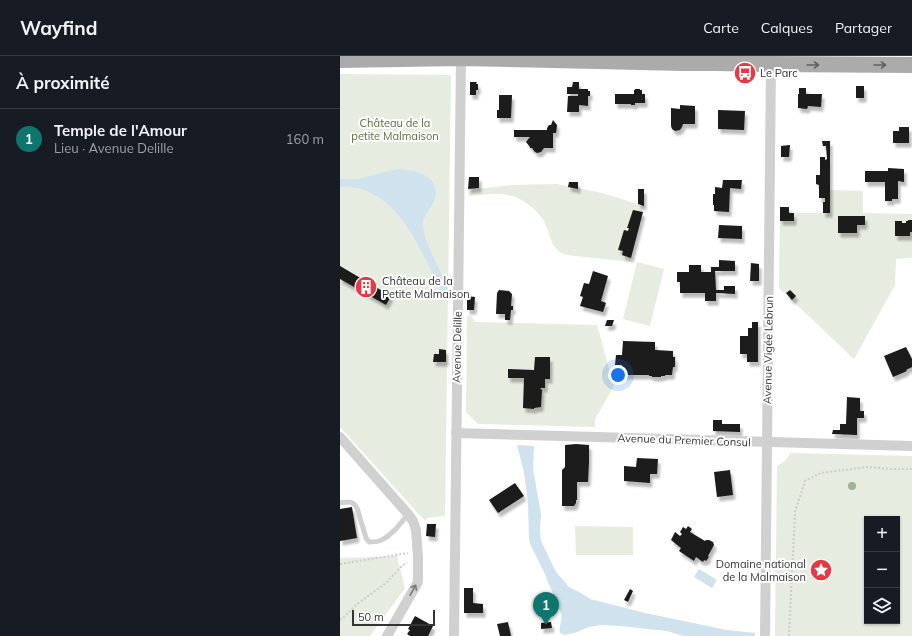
<!DOCTYPE html>
<html lang="fr">
<meta charset="utf-8">
<style>
:root{--surface:#171b24;--page:#20242c;--text:#f1f3f6;--muted:#9ea1a6;--line:#363941;--accent:#0f766e}
body{margin:0;font-family:Mulish,sans-serif;background:var(--page);color:var(--text)}
.controls{position:absolute;right:12px;bottom:12px;display:grid;overflow:hidden;border-radius:0px;box-shadow:0 1px 3px #0004}
.controls button{width:36px;height:36px;display:grid;place-items:center;padding:0;border:0;border-bottom:1px solid var(--line);background:var(--surface);color:var(--text);font:20px sans-serif}
.scale{position:absolute;left:12px;bottom:10px;width:83px;box-sizing:border-box;padding-left:4px;border:2px solid #333;border-top:0;font-size:11px;line-height:14px;white-space:nowrap;color:#333;-webkit-text-stroke:3px #fff;paint-order:stroke}
.you{position:absolute;left:278px;top:319px;width:14px;height:14px;margin:-10px;border:3px solid #fff;border-radius:50%;background:#1a73e8;box-shadow:0 0 0 6px #1a73e833}
.badge{display:grid;place-items:center;width:26px;height:26px;border-radius:50%;background:var(--accent);color:#fff;font-size:13px;font-weight:700}
.pin{position:absolute;translate:-50% -33px;filter:drop-shadow(0 1px 2px #0008)}
.pin::after{content:'';position:absolute;top:21px;width:14px;height:12px;background:inherit;clip-path:polygon(0 0,100% 0,50% 100%)}
.list{margin:0;padding:0;list-style:none}
h2{display:flex;justify-content:space-between;align-items:center;height:52px;margin:0;padding:0 16px;font-size:17px}
h2 small{font-size:13px;font-weight:400;color:var(--muted)}
.list li{display:grid;grid-template-columns:26px 1fr auto;gap:12px;align-items:center;box-sizing:border-box;height:60px;padding:0 16px;border-top:1px solid var(--line)}
.list b{display:block;font-size:15px;white-space:nowrap}
.list p{margin:0;font-size:13px;white-space:nowrap;color:var(--muted)}
.list em{font-size:13px;font-style:normal;color:var(--muted)}
.icon{flex:none;width:22px;height:22px;fill:none;stroke:currentColor;stroke-width:2;stroke-linecap:round;stroke-linejoin:round}
.map{position:relative;flex:none;width:572px;height:580px;overflow:hidden}
header{display:flex;align-items:center;gap:24px;box-sizing:border-box;height:56px;padding:0 20px;background:var(--surface);border-bottom:1px solid var(--line)}
header strong{font-size:19px}
nav{display:flex;gap:22px;margin-inline-start:auto;font-size:14px}
main{display:flex}
aside{flex:1;background:var(--surface)}
.map>svg:first-child{display:block}
</style>
<header>
<strong>Wayfind</strong>
<nav><a>Carte</a><a>Calques</a><a>Partager</a></nav>
</header>
<main>
<aside>
<h2>À proximité<small></small></h2>
<ul class="list">
<li><span class="badge">1</span><div><b>Temple de l'Amour</b><p>Lieu · Avenue Delille</p></div><em>160 m</em></li>
</ul>
</aside>
<div class="map">
<svg width="572" height="580" viewBox="0 0 572 580">
<defs>
<filter id="shadow"><feDropShadow dx="2.5" dy="4.5" stdDeviation="1" flood-color="#0004"/></filter>
</defs>
<rect width="100%" height="100%" fill="#fff"/>
<!-- green -->
<g fill="#e6ecdf" fill-rule="evenodd">
<path d="M0,18L111,19L105,460L87,462L85,465L0,371Z"/>
<path d="M217,128L262,137L304,150L302,160L290,206L227,199C210,195 211,178 204,165C197,154 185,144 172,140C158,136 143,139 129,140L128,133L146,132L173,129Z"/>
<path d="M490,134L523,135V157L572,158V202L556,203L555,229L514,303L439,232L440,157H490Z"/>
<path d="M297,206L324,213L310,270L283,263Z"/>
<path d="M127,260H131L135,266L257,269L274,330L255,363V371L138,368L126,356Z"/>
<path d="M450,397L572,400V580H435L437,410C443,407 447,403 450,397ZM527,463H557V565H527Z"/>
<path d="M235,470L293,471V499H236Z"/>
<path d="M57,500L65,532L30,580H0V502Z"/>
</g>
<!-- water -->
<g fill="#cfe2ee">
<path d="M57,113C68,113 88,117 93,127C103,147 82,154 83,170C84,186 96,205 102,219C104,222 107,226 107,230C108,235 107,241 107,246C100,232 93,218 86,204C71,175 55,144 21,133C15,131 7,131 0,131V123H18Z"/>
<path d="M177,389L194,390L193,413L201,458L200,474L201,485L216,516L229,531L241,537L250,543L305,557L387,574L415,577V580H344L327,575L280,570L261,569L249,571L234,577L224,579L220,577C218,571 223,565 221,557L204,516L191,490L189,484L188,446L184,416Z"/>
<path d="M359,513L377,524L372,532L354,521Z"/>
</g>
<!-- building -->
<g fill="#1a1a1a" filter="url(#shadow)">
<path d="M130,26H137L136,28H138V34H136V39H130Z"/>
<path d="M233,26H239V33H248V35H250V40H248V50L239,49V56H227L228,40H238V38H227V31H232Z"/>
<rect x="516" y="30" width="8" height="12"/>
<path d="M459,32H466V38H482L481,51L468,50L467,53L458,52V38H459Z"/>
<path d="M295,33H300V34H302V38H305V47H295V49H291V48H275V38H294V34H295Z"/>
<path d="M159,39H172L171,62H157V54H159Z"/>
<path d="M340,49L355,50V68H343L342,71L340,74L335,75L332,73L331,70V52L340,53Z"/>
<path d="M378,54L405,55L404,74L378,73Z"/>
<path d="M213,64L217,69L216,77H213V92H204L201,96L197,97L195,96L192,92H190V91L186,86L190,81H174V74H207V72L209,69H211Z"/>
<path d="M559,71H569V87H553V75H559Z"/>
<path d="M482,85H490V157H483V146H485V142H479V129L476,128V119H480V101H485V104L487,103L486,90H483Z"/>
<path d="M450,89L449,101H441V90Z"/>
<path d="M548,112L564,113V126L558,125V143H552V145H545V126H525V115H548Z"/>
<path d="M129,121H139V132L128,133Z"/>
<path d="M383,124H402L401,133L390,132L389,156L374,155V149H373V138H375V131L382,132Z"/>
<path d="M229,126H238V133L228,131Z"/>
<path d="M298,133H304V150L298,148Z"/>
<path d="M440,151H449V157H454V165H440Z"/>
<path d="M293,154L303,156L291,202L282,199L283,195L278,194L284,174L288,175L289,172H287Z"/>
<path d="M498,160H525V169H517V177H498Z"/>
<path d="M568,164H572V176H570V180H555V165H562V167H566V165H568Z"/>
<path d="M379,169L402,170V183L378,182Z"/>
<path d="M379,204L395,205V215H375L376,234H384V230H395V238L376,237V245H365V237H340V226H337V216H349V209H361V216H371V211H379Z"/>
<path d="M411,207L419,208V225H410Z"/>
<path d="M0,210L51,240L46,249L0,223Z"/>
<path d="M253,215L268,220L261,245L266,247L263,256L240,250L243,241L240,240L244,227L249,228Z"/>
<path d="M159,234L169,235L172,238L171,250H173V254H171L170,264H165V258H156L157,237Z"/>
<path d="M450,234L456,240L452,244L446,237Z"/>
<path d="M127,240L135,241L134,254H127Z"/>
<path d="M267,264H274L272,270H265Z"/>
<path d="M412,266H418V306H407V298H400V280H408V272H412Z"/>
<path d="M283,285L315,286V294L333,295V301H335V311H333L332,319H325V320H321V321H312V320H309V319H282V309H275L276,299H282Z"/>
<path d="M566,291L572,303V311L566,314L567,315L553,321L544,300Z"/>
<path d="M99,293L106,294V306H93L94,298H99Z"/>
<path d="M195,301H210V323H205V332H200L202,334L201,351L194,352V353L183,352L184,322H168V313L194,314Z"/>
<path d="M507,341L520,342V355H524V362H517V379L492,378L493,374H500V368H506Z"/>
<path d="M373,364H382V368H400V376L373,375Z"/>
<path d="M236,388L249,389V406L248,426H237V444H236V447L234,450H222V414L225,411V389Z"/>
<path d="M297,402L318,403L317,418H310V427L284,425V410L296,411Z"/>
<path d="M390,414L393,439L377,441L374,416Z"/>
<path d="M175,427L184,440L158,457L149,444Z"/>
<path d="M12,451L17,482L0,485V453Z"/>
<path d="M87,468H96L95,481L86,480Z"/>
<path d="M348,470L352,473L350,476L365,485L366,484H369L373,486L374,489L368,500L369,501L366,505L364,504L363,506L356,501L354,505L339,495L341,492L331,484L335,476L340,480L342,478L340,476L343,471L346,473Z"/>
<path d="M124,532H133V547L143,548V557H124Z"/>
<path d="M290,533L293,535L288,546L284,544Z"/>
<path d="M75,560L93,570L88,580H70L67,578L70,574L68,573Z"/>
<path d="M168,566L171,580H160L157,568Z"/>
<path d="M211,566L212,572L201,573V567Z"/>
</g>
<g fill="none" stroke-linecap="round" stroke-linejoin="round">
<!-- path -->
<g stroke="#cdcdcd" stroke-width="2" stroke-dasharray="2 2" stroke-linecap="butt">
<path d="M0,508L68,497"/>
<path d="M0,564L4,561L17,548L46,527L63,509L67,507"/>
<path d="M449,580L455,456L465,425L481,417L528,411L551,413H572"/>
</g>
<!-- service -->
<path stroke="#d0d0d0" stroke-width="5" d="M0,447C8,446 13,444 17,452L26,482L29,486C32,486 36,486 39,485C51,481 61,467 68,458"/>
<!-- minor -->
<g stroke="#d0d0d0" stroke-width="10">
<path d="M116,377L572,390"/>
<path d="M0,381L68,458L73,465L76,474L78,501V526L47,580"/>
<path d="M114,580L121,2"/>
<path d="M425,580L431,8"/>
</g>
<!-- primary -->
<path stroke="#ababab" stroke-width="16" d="M0,4L121,2L343,7H375L431,8L572,9"/>
</g>
<!-- trees -->
<circle fill="#a2b095" cx="512" cy="430" r="4"/>
<!-- one-way arrows -->
<defs><path id="oneway-shaft" d="M-6 0H5M1.5-3L5.5 0L1.5 3" fill="none" stroke-width="1.6" stroke-linecap="round" stroke-linejoin="round"/></defs>
<g stroke="#636363">
<use href="#oneway-shaft" transform="translate(473 9)"/>
<use href="#oneway-shaft" transform="translate(540 9)"/>
</g>
<use stroke="#7a7a7a" href="#oneway-shaft" transform="translate(73 534) rotate(-61)"/>
<!-- icons -->
<defs>
<g id="bus-disc" transform="scale(1.15)"><circle r="9.5" fill="#e63946" stroke="#fff"/><path d="M-5-6H5V4H4V6H2V4H-2V6H-4V4H-5ZM-3.5-4V0h7V-4ZM-3.5 1.2v1.5H-2V1.2ZM2 1.2v1.5H3.5V1.2Z" fill="#fff"/></g>
<g id="building-disc" transform="scale(1.15)"><circle r="9.5" fill="#e63946" stroke="#fff"/><path d="M-4-6H4V6H1V3H-1V6H-4ZM-2.5-4.3h1.7v1.8h-1.7ZM.8-4.3h1.7v1.8H.8ZM-2.5-1h1.7V.8h-1.7ZM.8-1h1.7V.8H.8Z" fill="#fff"/></g>
<g id="sight-disc" transform="scale(1.15)"><circle r="9.5" fill="#e63946" stroke="#fff"/><path d="M0-6L1.8-2.2L6-1.7L2.9 1.2L3.7 5.4L0 3.3L-3.7 5.4L-2.9 1.2L-6-1.7L-1.8-2.2Z" fill="#fff"/></g>
</defs>
<g fill-rule="evenodd">
<use href="#bus-disc" x="405" y="17"/>
<use href="#building-disc" x="26" y="231"/>
<use href="#sight-disc" x="481" y="514"/>
</g>
<g text-anchor="middle" dominant-baseline="central" stroke-width="4" stroke-linejoin="round" paint-order="stroke">
<!-- poi labels -->
<g font-size="11" fill="#333" stroke="#fff" text-anchor="start">
<text x="420" y="17">Le Parc</text>
<text x="42" y="225">Château de la<tspan x="42" dy="13">Petite Malmaison</tspan></text>
<text x="466" y="508" text-anchor="end">Domaine national<tspan x="466" dy="13">de la Malmaison</tspan></text>
</g>
<!-- park labels -->
<g font-size="11" fill="#56703f" stroke="#fff">
<text x="55" y="67">Château de la<tspan x="55" dy="13">petite Malmaison</tspan></text>
</g>
<!-- street labels -->
<g font-size="11" fill="#333" stroke="#fff">
<text transform="translate(117 291) rotate(-89)">Avenue Delille</text>
<text transform="translate(428 294) rotate(-89)">Avenue Vigée Lebrun</text>
<text transform="translate(344 384) rotate(2)">Avenue du Premier Consul</text>
</g>
</g>
</svg>
<div class="controls">
<button>+</button>
<button>−</button>
<button><svg class="icon" aria-label="layers" viewBox="0 0 24 24"><path d="M12 4l9 5-9 5-9-5zM3 14l9 5 9-5"/></svg></button>
</div>
<div class="scale">50 m</div>
<div class="you"></div>
<div class="pin badge" style="left:206px;top:569px">1</div>
</div>
</main>
